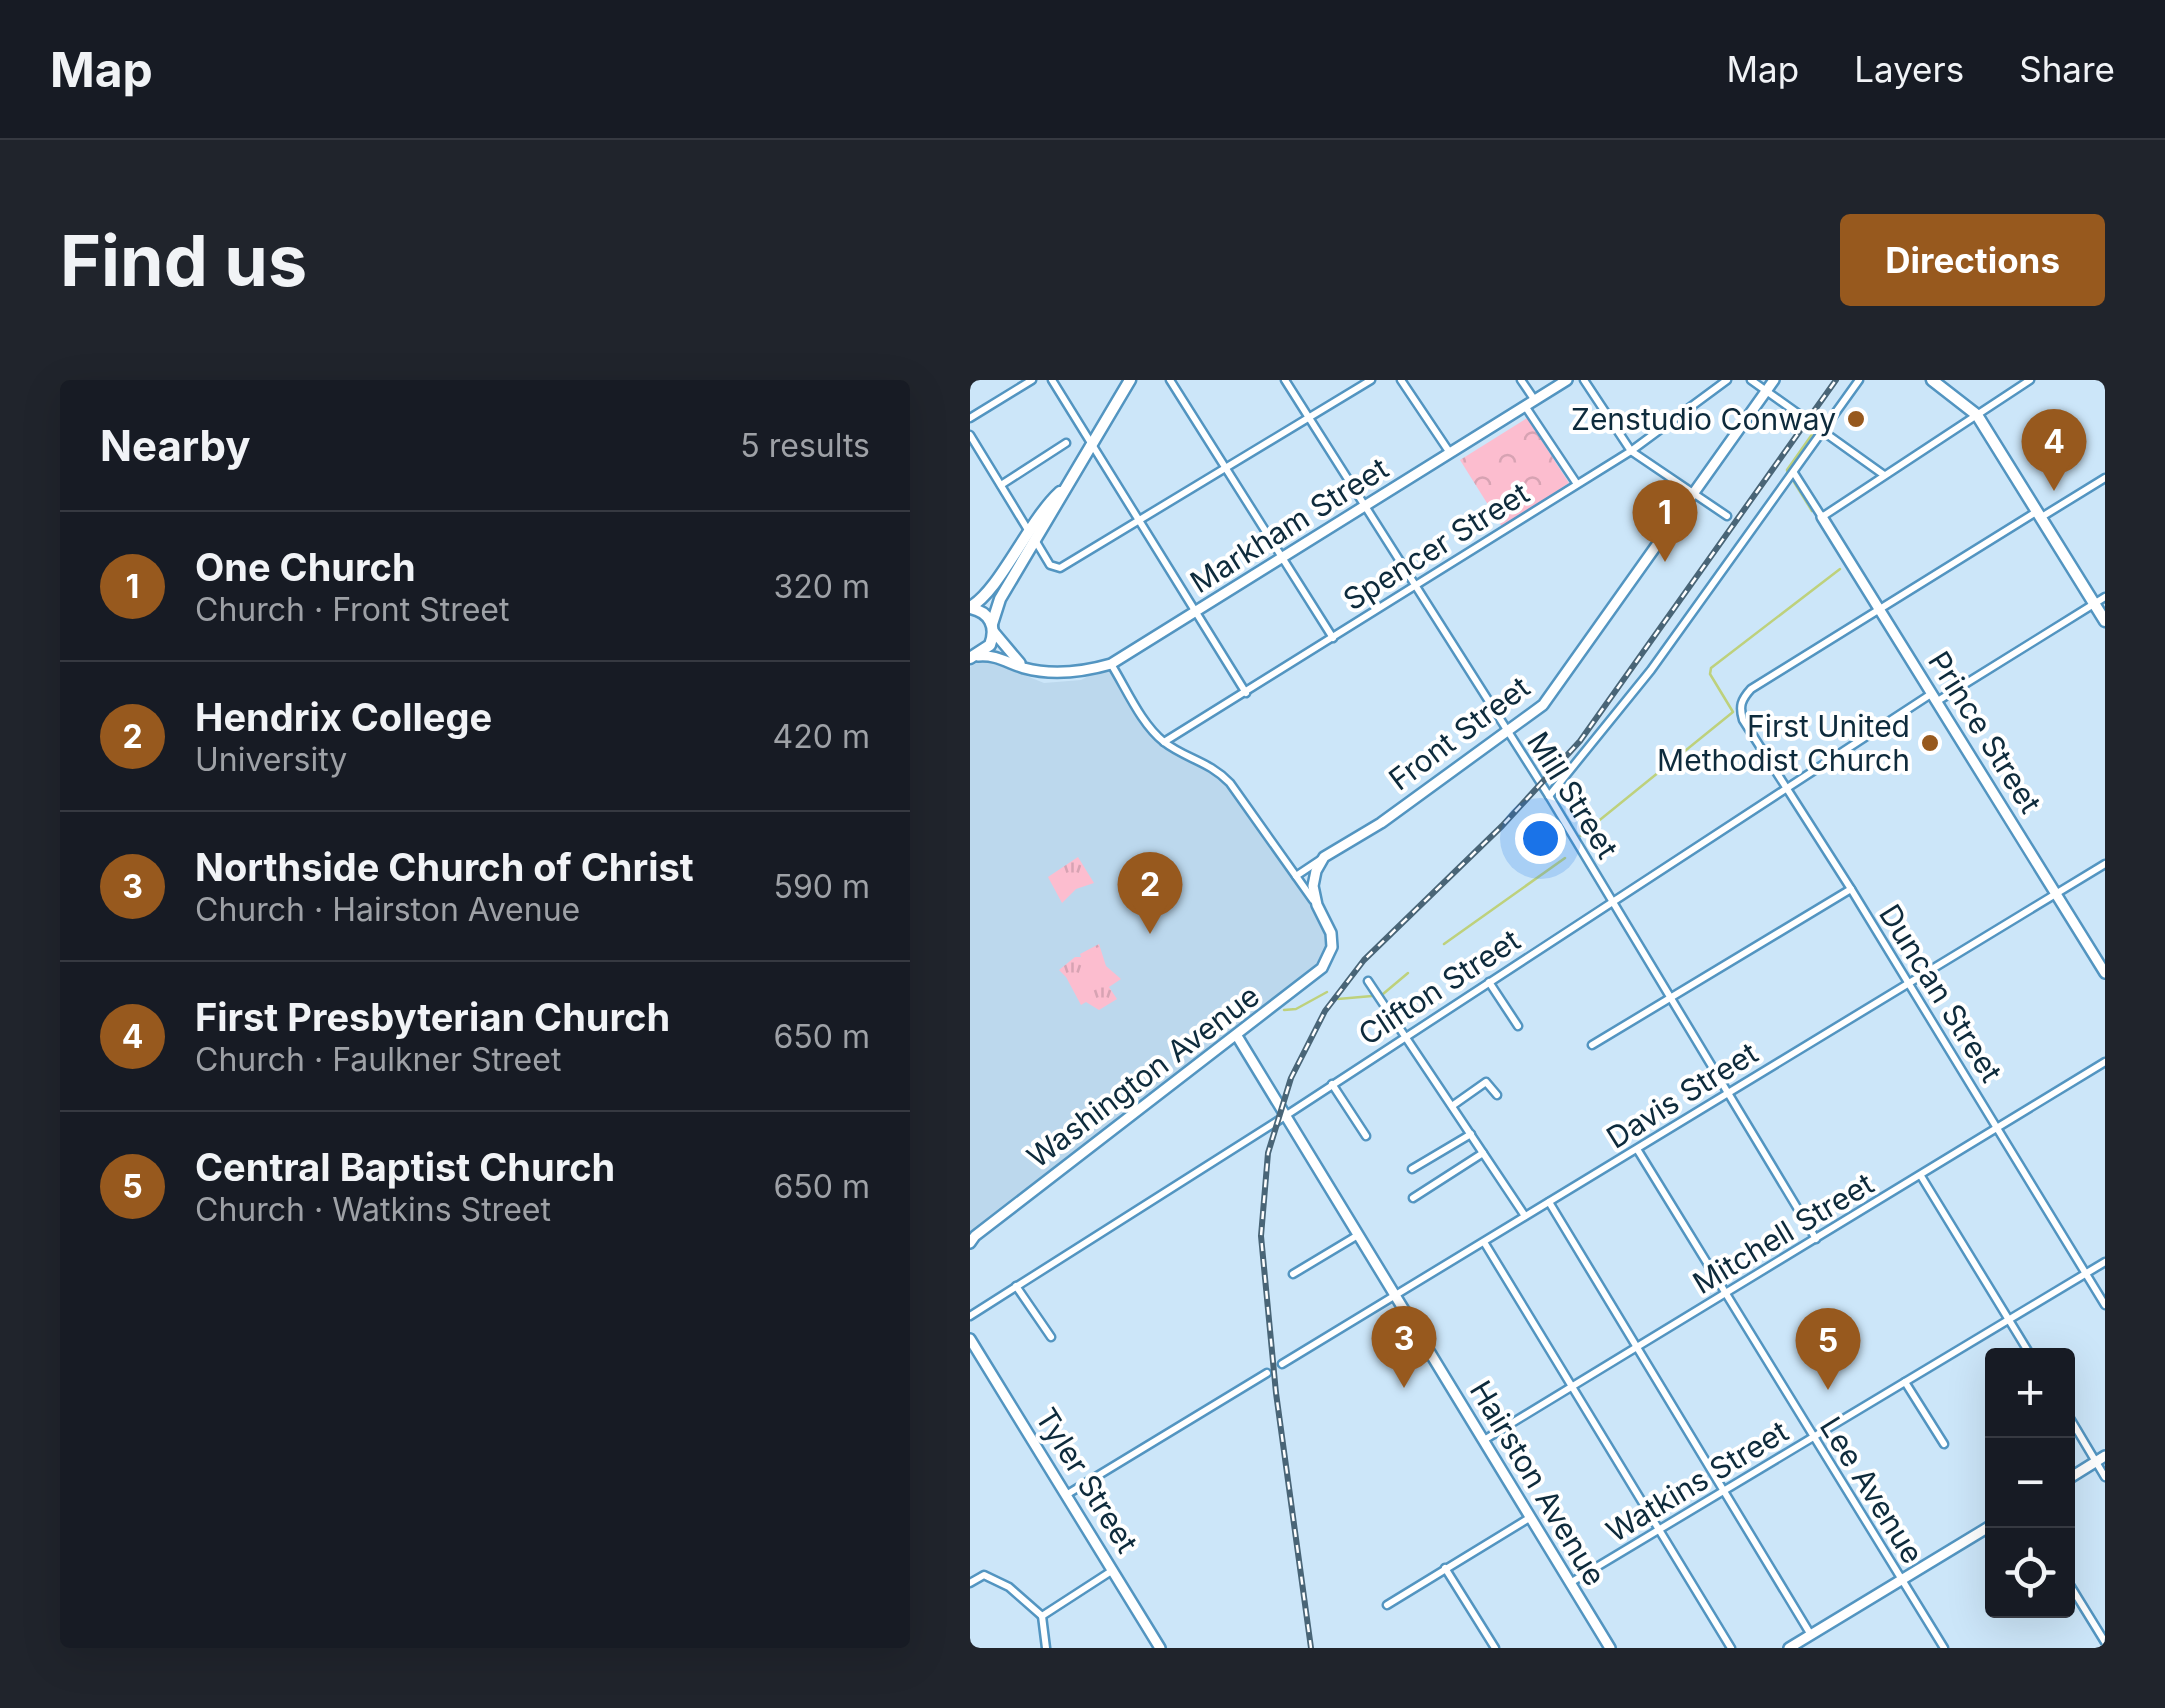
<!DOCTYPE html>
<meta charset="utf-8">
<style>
:root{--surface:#171b24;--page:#20242c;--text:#f1f3f6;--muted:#9ea1a6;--line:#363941;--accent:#97591e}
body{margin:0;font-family:Inter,sans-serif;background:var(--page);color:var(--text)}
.controls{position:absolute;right:30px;bottom:30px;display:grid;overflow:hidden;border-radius:10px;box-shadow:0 10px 40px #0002}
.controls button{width:90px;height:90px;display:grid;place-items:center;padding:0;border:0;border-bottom:2px solid var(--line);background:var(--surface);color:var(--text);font:50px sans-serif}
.you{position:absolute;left:570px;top:458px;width:35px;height:35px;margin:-25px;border:8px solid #fff;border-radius:50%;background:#1a73e8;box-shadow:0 0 0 15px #1a73e833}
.badge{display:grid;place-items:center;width:65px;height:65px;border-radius:50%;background:var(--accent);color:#fff;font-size:32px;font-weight:700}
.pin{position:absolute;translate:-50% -82px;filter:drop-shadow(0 2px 5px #0008)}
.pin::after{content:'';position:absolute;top:52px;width:35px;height:30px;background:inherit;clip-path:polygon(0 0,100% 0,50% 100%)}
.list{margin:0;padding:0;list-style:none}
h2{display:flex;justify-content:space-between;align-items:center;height:130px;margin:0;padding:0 40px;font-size:42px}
h2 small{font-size:32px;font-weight:400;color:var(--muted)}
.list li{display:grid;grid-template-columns:65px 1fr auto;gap:30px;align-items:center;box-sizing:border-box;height:150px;padding:0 40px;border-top:2px solid var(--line)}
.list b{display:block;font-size:38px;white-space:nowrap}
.list p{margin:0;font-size:32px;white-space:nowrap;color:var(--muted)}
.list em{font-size:32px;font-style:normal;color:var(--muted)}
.icon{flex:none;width:55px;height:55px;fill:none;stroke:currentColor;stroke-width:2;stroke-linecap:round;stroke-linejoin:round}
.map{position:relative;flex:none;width:1135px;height:1268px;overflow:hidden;border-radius:10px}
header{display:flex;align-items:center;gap:60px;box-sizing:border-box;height:140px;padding:0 50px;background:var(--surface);border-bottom:2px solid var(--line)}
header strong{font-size:48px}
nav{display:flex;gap:55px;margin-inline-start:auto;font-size:35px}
.intro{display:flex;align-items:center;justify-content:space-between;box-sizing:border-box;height:240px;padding:0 60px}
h1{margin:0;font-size:70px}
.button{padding:25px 45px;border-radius:10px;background:var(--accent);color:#fff;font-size:35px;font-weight:700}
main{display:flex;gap:60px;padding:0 60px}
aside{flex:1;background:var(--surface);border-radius:10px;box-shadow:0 10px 40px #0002}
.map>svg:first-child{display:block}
</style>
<header>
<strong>Map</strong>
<nav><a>Map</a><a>Layers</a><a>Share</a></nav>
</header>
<div class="intro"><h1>Find us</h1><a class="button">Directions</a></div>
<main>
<aside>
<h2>Nearby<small>5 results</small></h2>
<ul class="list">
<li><span class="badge">1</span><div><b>One Church</b><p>Church · Front Street</p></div><em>320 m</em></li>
<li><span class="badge">2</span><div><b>Hendrix College</b><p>University</p></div><em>420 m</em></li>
<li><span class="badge">3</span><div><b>Northside Church of Christ</b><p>Church · Hairston Avenue</p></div><em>590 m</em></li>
<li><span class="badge">4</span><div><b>First Presbyterian Church</b><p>Church · Faulkner Street</p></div><em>650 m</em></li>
<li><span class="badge">5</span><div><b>Central Baptist Church</b><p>Church · Watkins Street</p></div><em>650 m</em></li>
</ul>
</aside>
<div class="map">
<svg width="1135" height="1268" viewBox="0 0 1135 1268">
<defs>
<pattern id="grass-tufts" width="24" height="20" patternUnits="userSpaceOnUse" patternTransform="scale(2.5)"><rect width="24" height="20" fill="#fcbdcf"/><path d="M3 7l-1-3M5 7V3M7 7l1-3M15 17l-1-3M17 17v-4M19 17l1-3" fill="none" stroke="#d7a3b3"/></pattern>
<pattern id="forest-crowns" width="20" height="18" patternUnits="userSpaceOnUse" patternTransform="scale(2.5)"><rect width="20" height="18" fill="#fcbdcf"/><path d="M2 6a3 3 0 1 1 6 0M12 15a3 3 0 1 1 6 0" fill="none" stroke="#d7a3b3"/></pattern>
</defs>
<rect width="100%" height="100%" fill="#cce6f9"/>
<!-- built -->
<path fill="#bcd8ed" d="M10,281L35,287L74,303L111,300L141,284L195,362L260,403L357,540L362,567L341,599L0,852V287Z"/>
<!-- grass -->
<g fill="url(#grass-tufts)">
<path d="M108,477L124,503L106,509L92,523L78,497Z"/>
<path d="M129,564L136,586L151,599L139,607L147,619L129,630L116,622L111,625L96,597L89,590L105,577H111L110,574Z"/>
</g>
<!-- forest -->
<path fill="url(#forest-crowns)" d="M557,38L599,103L532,147L490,80Z"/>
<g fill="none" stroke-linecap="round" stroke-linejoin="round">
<!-- stream -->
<g stroke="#bed17c" stroke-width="2.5">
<path d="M818,93L817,90L843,53"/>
<path d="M824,102L842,131"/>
<path d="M610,456L763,332L740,294L741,288L870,189"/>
<path d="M474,564L595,478"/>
<path d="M413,614L438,593"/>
<path d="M368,619L402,616"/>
<path d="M314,630L326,629L357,612"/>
</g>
<!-- minor casing -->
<g stroke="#5395c1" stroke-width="11">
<g id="minor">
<path d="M82,0L276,313"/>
<path d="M200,0L363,258"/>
<path d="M315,0L579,416L846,859"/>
<path d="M431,0L480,73"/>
<path d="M551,0L564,19"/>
<path d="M614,0L661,71L757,136"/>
<path d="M781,0L914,95"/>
<path d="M555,26L607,104"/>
<path d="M0,38L62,0"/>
<path d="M0,55L58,150"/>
<path d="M824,93L852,137L1060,0"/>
<path d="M31,105L96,63"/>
<path d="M1066,132L781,309C771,320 769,326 773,340L881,509L1135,925"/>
<path d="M1070,138L1135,98"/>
<path d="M65,160L80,185L90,188L401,0"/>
<path d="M141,284C156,308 171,344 194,362C216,379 239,381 260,403L343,520"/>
<path d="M966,322L1135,217"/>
<path d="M194,362L661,71L757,0"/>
<path d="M579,416L681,290L889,0"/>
<path d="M326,496L353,478"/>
<path d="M398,601L555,836"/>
<path d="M519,602L548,646"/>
<path d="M622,665L881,509"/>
<path d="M362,704L396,756"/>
<path d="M482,726L516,702L527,715"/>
<path d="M667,769L974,1268"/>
<path d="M442,789L501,754"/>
<path d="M951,796L1061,976"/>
<path d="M443,818L513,773"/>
<path d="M579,822L841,1255"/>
<path d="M514,862L761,1268"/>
<path d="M323,894L388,855"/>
<path d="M46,906L81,957"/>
<path d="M0,936L306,742L961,314"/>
<path d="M312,984L1135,484"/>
<path d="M935,1002L974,1064"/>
<path d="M1098,1035L1135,1097"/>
<path d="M514,1060L1135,682"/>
<path d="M96,1115L297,993"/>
<path d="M475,1188L525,1268"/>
<path d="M1098,1202L1135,1262"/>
<path d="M0,1203L14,1195L39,1207L72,1236"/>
<path d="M600,1203L1135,882"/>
<path d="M417,1225L561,1137"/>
<path d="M72,1236L143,1190"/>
<path d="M72,1236L76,1268"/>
</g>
</g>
<!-- tertiary casing -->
<g stroke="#5395c1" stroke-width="14">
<g id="tertiary">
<path d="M852,137L1135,593"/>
<path d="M23,251L50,283"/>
<path d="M8,276C25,274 38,283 54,288C83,296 113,292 141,284L597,0"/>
<path d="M267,656L640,1268"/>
<path d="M0,863L5,856L352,588L362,567L361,553L347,525L343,506L346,491L354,477L411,443L573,325L804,0"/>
<path d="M0,959L190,1268"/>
<path d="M1098,1099L1135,1076"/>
<path d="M819,1268L1022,1145"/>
</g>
</g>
<!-- secondary casing -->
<g stroke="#5395c1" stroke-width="15">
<path id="secondary" d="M962,0L1007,35L1135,241"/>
</g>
<!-- primary casing -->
<g stroke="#5395c1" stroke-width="15">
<g id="primary">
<path d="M0,227C29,212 59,140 90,112"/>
<path d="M0,228C20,232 27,247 20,265L0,278"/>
<path d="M22,244L30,219L160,0"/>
</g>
</g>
<!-- minor -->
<use href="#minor" stroke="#fff" stroke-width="6"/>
<!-- tertiary -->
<use href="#tertiary" stroke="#fff" stroke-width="9"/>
<!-- secondary -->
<use href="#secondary" stroke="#fff" stroke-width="10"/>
<!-- primary -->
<use href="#primary" stroke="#fff" stroke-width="10"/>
<!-- rail casing -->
<g stroke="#496577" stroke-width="6">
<path id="rail" d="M341,1268L306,1013L291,856L298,773L321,698L355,631L394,580L532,446L610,361L866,0"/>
</g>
<!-- rail -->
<use href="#rail" stroke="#fff" stroke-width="2.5" stroke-dasharray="8" stroke-linecap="butt"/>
</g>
<!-- markers -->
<g fill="#97591e" stroke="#fff" stroke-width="4">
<circle cx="886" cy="39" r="10"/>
<circle cx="960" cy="363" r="10"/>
</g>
<g text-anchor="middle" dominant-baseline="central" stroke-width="8" stroke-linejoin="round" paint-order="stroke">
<!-- poi labels -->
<g font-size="30" fill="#0e2b3c" stroke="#fff" text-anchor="end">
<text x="866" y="39">Zenstudio Conway</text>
<text x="940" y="346">First United<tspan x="940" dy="34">Methodist Church</tspan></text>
</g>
<!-- street labels -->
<g font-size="30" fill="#0e2b3c" stroke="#fff">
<text transform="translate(319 145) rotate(-32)">Markham Street</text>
<text transform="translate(466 166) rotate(-32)">Spencer Street</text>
<text transform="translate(1015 352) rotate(58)">Prince Street</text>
<text transform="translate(489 353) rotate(-37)">Front Street</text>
<text transform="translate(603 415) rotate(58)">Mill Street</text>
<text transform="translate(469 607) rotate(-33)">Clifton Street</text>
<text transform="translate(971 613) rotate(58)">Duncan Street</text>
<text transform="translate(173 696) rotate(-37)">Washington Avenue</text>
<text transform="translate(712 715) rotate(-32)">Davis Street</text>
<text transform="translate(813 853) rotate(-31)">Mitchell Street</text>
<text transform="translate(117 1100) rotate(58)">Tyler Street</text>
<text transform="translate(727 1101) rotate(-31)">Watkins Street</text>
<text transform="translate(568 1103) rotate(59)">Hairston Avenue</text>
<text transform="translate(902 1110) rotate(58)">Lee Avenue</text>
</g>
</g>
</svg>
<div class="controls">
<button>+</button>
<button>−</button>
<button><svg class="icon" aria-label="locate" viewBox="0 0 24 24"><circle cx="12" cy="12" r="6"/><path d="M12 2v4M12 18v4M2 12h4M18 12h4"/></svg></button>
</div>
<div class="you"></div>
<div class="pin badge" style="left:695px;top:182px">1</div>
<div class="pin badge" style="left:180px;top:554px">2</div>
<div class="pin badge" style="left:434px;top:1008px">3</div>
<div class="pin badge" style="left:1084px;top:111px">4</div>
<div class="pin badge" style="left:858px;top:1010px">5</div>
</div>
</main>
